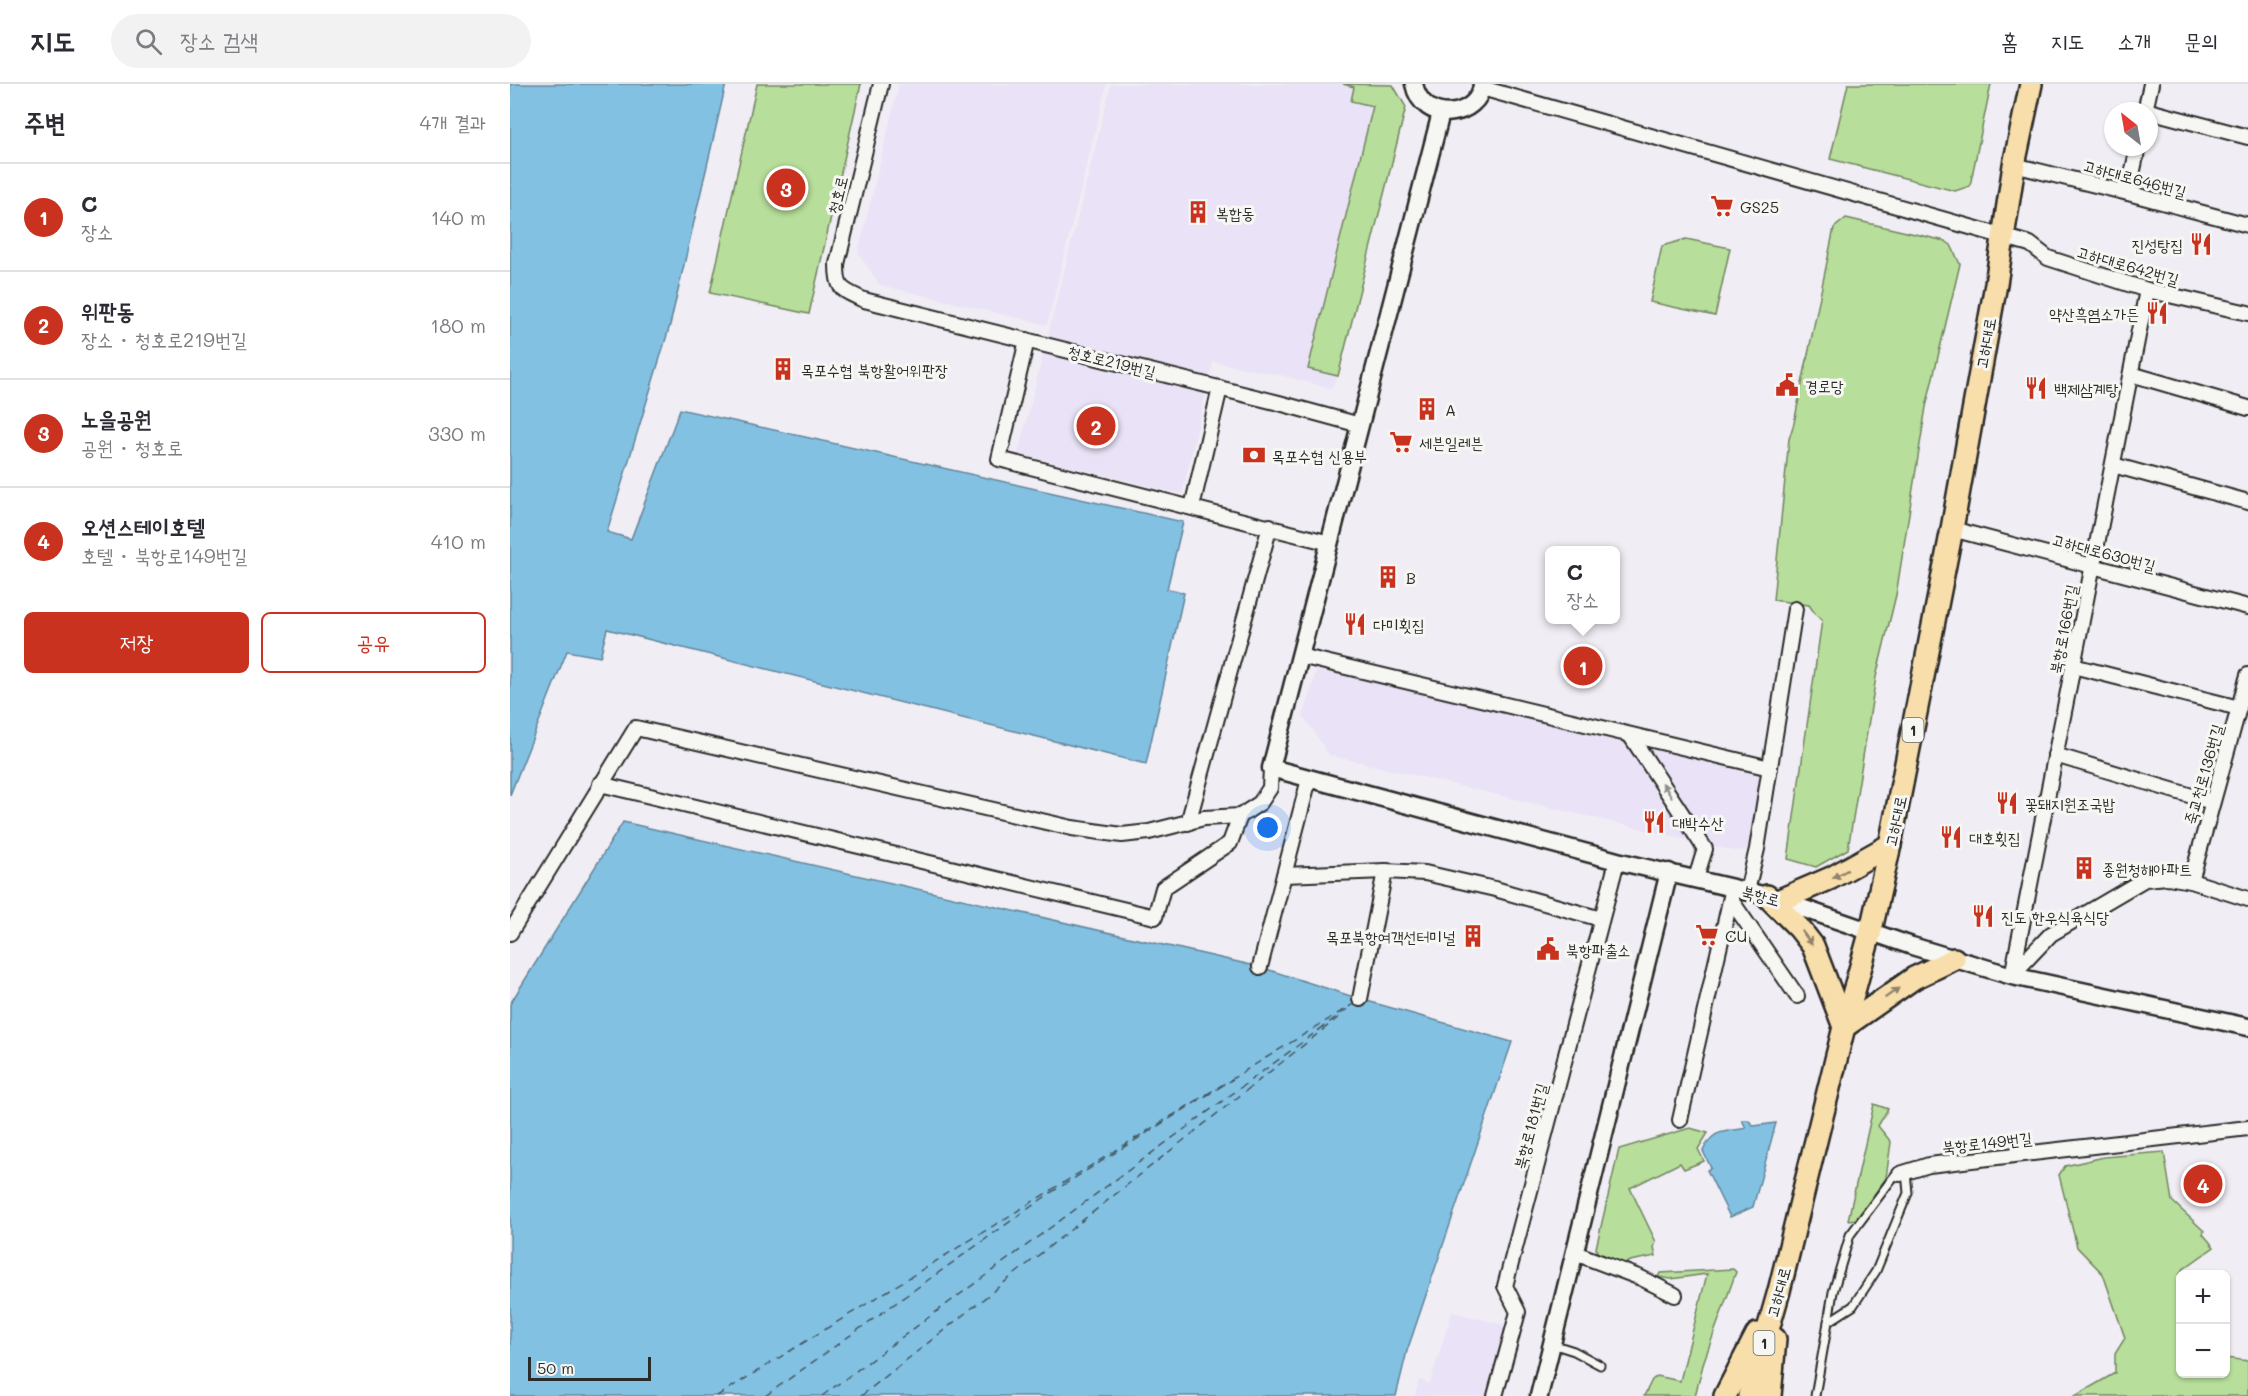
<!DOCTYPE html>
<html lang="ko">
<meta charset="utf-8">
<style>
:root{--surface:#fff;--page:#f2f2f3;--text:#2b2b33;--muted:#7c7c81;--line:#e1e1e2;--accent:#c8321e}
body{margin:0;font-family:Mali,"Poor Story",sans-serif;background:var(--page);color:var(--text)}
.controls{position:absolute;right:18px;bottom:18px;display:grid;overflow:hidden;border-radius:9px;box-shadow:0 2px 4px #0004}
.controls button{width:54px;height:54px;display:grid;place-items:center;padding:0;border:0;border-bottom:2px solid var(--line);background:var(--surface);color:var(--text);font:30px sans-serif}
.compass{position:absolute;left:1594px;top:18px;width:54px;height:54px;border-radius:50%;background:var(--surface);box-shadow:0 2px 4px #0004;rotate:329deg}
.scale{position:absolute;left:18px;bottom:15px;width:123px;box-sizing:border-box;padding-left:6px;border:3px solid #2b2b2b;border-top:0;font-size:16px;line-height:21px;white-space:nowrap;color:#2b2b2b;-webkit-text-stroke:4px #f6f6f2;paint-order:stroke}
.you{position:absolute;left:758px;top:744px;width:21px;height:21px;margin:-15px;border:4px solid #fff;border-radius:50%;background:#1a73e8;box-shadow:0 0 0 9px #1a73e833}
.badge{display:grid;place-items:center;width:39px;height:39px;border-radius:50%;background:var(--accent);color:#fff;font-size:20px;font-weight:700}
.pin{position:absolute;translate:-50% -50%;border:3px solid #fff;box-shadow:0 2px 6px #0006}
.popup{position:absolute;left:1035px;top:462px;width:75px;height:78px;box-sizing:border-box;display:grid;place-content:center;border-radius:9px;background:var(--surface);filter:drop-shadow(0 2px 4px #0005);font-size:20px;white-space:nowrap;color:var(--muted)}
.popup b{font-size:22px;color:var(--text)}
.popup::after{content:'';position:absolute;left:50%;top:100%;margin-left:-12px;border:12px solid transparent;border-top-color:var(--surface)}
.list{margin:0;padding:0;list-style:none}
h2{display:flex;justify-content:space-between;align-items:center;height:78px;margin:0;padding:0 24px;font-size:26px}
h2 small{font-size:20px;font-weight:400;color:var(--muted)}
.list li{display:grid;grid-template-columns:39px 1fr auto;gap:18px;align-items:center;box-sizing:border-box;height:108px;padding:0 24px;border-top:2px solid var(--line)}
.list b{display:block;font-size:22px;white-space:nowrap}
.list p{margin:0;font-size:20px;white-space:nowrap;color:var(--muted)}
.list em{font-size:20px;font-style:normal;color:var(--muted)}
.actions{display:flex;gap:12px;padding:18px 24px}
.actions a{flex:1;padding:14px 0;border:2px solid var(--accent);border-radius:9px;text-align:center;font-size:21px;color:var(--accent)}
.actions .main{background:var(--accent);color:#fff}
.icon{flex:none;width:33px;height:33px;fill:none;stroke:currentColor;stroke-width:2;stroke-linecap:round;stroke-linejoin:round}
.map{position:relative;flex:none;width:1738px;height:1312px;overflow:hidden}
header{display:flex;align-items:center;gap:36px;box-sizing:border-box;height:84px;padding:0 30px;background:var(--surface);border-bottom:2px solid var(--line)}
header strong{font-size:28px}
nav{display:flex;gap:33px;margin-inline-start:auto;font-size:21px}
.search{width:420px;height:54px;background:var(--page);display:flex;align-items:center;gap:15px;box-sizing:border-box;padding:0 21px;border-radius:33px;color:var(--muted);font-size:22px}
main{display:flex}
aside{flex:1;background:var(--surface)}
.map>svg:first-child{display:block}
</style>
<header>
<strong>지도</strong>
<div class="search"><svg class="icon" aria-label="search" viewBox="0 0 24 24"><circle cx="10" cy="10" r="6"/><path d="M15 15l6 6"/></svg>장소 검색</div>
<nav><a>홈</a><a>지도</a><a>소개</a><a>문의</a></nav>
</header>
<main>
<aside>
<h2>주변<small>4개 결과</small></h2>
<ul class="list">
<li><span class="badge">1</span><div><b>C</b><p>장소</p></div><em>140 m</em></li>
<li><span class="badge">2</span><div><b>위판동</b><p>장소 · 청호로219번길</p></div><em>180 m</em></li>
<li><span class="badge">3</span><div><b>노을공원</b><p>공원 · 청호로</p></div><em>330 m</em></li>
<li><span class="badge">4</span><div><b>오션스테이호텔</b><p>호텔 · 북항로149번길</p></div><em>410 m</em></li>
</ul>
<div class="actions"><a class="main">저장</a><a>공유</a></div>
</aside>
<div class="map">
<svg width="1738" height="1312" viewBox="0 0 1738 1312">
<rect width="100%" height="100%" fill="#f1edf4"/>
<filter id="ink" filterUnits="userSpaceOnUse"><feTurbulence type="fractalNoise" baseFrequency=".0167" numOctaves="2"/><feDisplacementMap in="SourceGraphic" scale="12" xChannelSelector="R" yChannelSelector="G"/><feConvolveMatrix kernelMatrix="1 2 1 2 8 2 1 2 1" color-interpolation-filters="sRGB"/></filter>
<g filter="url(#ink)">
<!-- built -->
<g fill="#eae2f6">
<path d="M389,0H597L537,241L370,201L348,169Z"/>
<path d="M601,0H878L883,1L896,23L828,292L821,304L770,291L703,278L672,410L508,370Z"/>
<path d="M812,568L1254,674L1242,766L1224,767L819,671L793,632Z"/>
<path d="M942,1228L995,1241L977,1312H905L909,1296L920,1299Z"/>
</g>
<!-- green -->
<g fill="#b7de9a" stroke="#718462" stroke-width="1.5">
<path d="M247,0H351L299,230L200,209Z"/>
<path d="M833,0L883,1L896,23L828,292L798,285L863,22L841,17L844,3Z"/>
<path d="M1338,0H1481L1460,102L1445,107L1320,75Z"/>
<path d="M1336,134L1435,157L1441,161L1450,180L1416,323L1386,511L1366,593L1338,765L1306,783L1278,775L1312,536L1306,531L1299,521L1263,516L1279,355L1284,339L1324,144Z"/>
<path d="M1176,155L1220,164L1205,232L1140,218L1152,162Z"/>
<path d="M1364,1020L1378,1025L1368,1042L1381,1058L1376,1094L1347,1135L1338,1136Z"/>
<path d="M1180,1044L1198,1049L1188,1065L1194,1077L1174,1085L1170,1079L1120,1104L1146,1158L1144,1163L1146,1172L1120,1177L1111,1181L1088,1172L1086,1164L1109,1065Z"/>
<path d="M1654,1068L1662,1117L1694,1147L1693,1150L1704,1163L1672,1186L1670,1190V1290H1716V1274L1738,1277V1312H1565L1605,1289V1270L1615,1254L1593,1190L1567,1163L1549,1091L1555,1082L1594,1073Z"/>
<path d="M1223,1185L1226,1188L1194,1277L1185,1312H1134L1142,1296L1147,1292L1170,1297L1197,1190L1161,1195L1148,1193L1150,1189Z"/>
</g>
<!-- water -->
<g fill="#83c1e3" stroke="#608599" stroke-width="1.5">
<path d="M0,0H216L160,241L97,448L121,455L170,325L673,438L657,505L674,509L636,680L97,545L90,573L57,567L0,711Z"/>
<path d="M113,738L750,883L850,915L1002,958L897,1267L886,1312H0V920Z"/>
<path d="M1232,1036H1238L1244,1042L1266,1039L1243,1123L1220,1133L1197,1086L1201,1084L1193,1067C1204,1044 1213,1049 1236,1044Z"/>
</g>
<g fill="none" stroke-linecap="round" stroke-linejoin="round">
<!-- ferry -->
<g stroke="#455862" stroke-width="1.5" stroke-dasharray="8 6" stroke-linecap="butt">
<path d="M207,1312L845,919"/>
<path d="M255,1312L539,1110L723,995"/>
<path d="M312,1312L840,923"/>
<path d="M351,1312L829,933"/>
</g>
<!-- service casing -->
<g stroke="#2b2b2b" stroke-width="11">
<g id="service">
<path d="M1318,1238L1323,1208L1340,1151L1385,1091L1390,1090"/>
<path d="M1042,1260L1064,1267L1090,1281"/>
<path d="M1305,1312L1318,1238L1343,1222L1366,1187L1398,1109L1396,1088"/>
</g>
</g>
<!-- minor casing -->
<g stroke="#2b2b2b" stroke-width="18">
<g id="minor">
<path d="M371,0L327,180C327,206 331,205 354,216L769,319L850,341"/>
<path d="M972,4L1520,160L1538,174L1637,206L1738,229"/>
<path d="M1635,27L1641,0"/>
<path d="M1639,27L1738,53"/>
<path d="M1504,81L1618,109L1738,141"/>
<path d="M1618,109L1628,63"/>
<path d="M517,256L489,375L820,459"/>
<path d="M1621,290L1738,324"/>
<path d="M1603,381L1738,418"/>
<path d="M682,423L710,304"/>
<path d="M1442,445L1738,523"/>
<path d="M790,572L1260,684"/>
<path d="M1563,582L1729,624"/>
<path d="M1120,651L1195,765L1186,794"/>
<path d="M1545,671L1702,718"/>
<path d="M90,700L645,833L653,804L720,759L730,732"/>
<path d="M678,739L760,442"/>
<path d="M774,791L875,787L915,789L985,805L1091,835"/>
<path d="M1681,797L1738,591"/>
<path d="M1237,807L1247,765L1285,525"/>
<path d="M1221,816L1287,912"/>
<path d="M0,849L126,644L562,744L612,751L639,748L694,734L730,732L750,719L760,704L761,684"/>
<path d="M750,883L799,695"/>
<path d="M1503,890L1541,850L1635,795L1658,793L1681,797L1738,815"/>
<path d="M1502,892L1637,206"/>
<path d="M850,915L875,787"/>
<path d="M1170,1036L1223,804"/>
<path d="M1390,1090L1419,1081L1738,1044"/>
<path d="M1065,1169L1131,1194L1165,1211"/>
<path d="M985,1312L1008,1228L995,1202L1107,777"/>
</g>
</g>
<!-- tertiary casing -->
<g stroke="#2b2b2b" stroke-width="21">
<g id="tertiary">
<path d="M904,0C913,43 970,33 972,0"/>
<path d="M931,29L761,684L1107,777L1257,812L1402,862L1502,892L1738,943"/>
<path d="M1029,1312L1159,788"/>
</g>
</g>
<!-- primary casing -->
<g stroke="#2b2b2b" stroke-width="26">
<g id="primary">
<path d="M1257,812L1289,844L1303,862L1334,943L1404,894L1444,875"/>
<path d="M1270,816L1321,794L1380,761"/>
<path d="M1215,1312L1247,1250"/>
<path d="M1239,1312L1269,1207L1334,943L1361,846L1380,761L1442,445L1486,200L1504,81L1521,0"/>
<path d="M1260,1312L1265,1255"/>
</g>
</g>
<!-- service -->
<use href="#service" stroke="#f6f6f2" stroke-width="7"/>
<!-- minor -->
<use href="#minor" stroke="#f6f6f2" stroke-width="14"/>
<!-- tertiary -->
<use href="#tertiary" stroke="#f6f6f2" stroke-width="16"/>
<!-- primary -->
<use href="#primary" stroke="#f8deab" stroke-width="21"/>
</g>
<!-- one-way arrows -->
<defs><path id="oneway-solid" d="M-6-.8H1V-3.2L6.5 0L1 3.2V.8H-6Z" transform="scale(1.5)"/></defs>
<use fill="#90908e" href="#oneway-solid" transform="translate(1157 706) rotate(-123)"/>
<g fill="#92846b">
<use href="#oneway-solid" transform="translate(1330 790) rotate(152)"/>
<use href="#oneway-solid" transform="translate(1297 854) rotate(53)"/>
<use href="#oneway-solid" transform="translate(1382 909) rotate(-35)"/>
</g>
</g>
<!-- icons -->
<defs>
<g id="supermarket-bare" transform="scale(1.8)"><path d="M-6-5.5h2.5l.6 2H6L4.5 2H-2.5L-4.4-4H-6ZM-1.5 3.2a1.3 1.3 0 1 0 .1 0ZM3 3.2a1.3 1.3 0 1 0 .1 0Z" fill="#c8321e" stroke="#f6f6f2" stroke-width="2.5" paint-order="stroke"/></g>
<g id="building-bare" transform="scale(1.8)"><path d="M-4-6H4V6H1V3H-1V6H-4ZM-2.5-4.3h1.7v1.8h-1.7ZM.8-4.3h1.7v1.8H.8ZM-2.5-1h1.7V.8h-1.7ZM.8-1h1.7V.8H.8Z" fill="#c8321e" stroke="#f6f6f2" stroke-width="2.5" paint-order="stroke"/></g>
<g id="restaurant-bare" transform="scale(1.8)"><path d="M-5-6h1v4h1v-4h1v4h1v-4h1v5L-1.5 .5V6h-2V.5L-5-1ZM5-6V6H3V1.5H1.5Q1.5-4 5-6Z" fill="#c8321e" stroke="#f6f6f2" stroke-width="2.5" paint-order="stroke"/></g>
<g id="civic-bare" transform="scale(1.8)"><path d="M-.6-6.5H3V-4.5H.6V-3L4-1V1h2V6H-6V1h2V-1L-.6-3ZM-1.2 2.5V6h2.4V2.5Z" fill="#c8321e" stroke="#f6f6f2" stroke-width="2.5" paint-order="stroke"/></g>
<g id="bank-bare" transform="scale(1.8)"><path d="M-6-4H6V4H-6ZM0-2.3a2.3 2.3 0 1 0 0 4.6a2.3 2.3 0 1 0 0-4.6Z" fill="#c8321e" stroke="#f6f6f2" stroke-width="2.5" paint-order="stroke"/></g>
</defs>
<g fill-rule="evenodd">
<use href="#supermarket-bare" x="1212" y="122"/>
<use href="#building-bare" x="688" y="128"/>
<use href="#restaurant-bare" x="1691" y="160"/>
<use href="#restaurant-bare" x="1647" y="229"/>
<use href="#building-bare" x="273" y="285"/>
<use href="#civic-bare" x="1277" y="301"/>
<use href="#restaurant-bare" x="1526" y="304"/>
<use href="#building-bare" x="917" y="325"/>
<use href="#supermarket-bare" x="891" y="358"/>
<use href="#bank-bare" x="744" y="371"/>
<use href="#building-bare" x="878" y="493"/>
<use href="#restaurant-bare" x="845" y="540"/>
<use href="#restaurant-bare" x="1497" y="719"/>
<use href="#restaurant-bare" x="1144" y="738"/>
<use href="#restaurant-bare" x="1441" y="753"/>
<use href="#building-bare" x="1574" y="784"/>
<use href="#restaurant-bare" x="1473" y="832"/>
<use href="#supermarket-bare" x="1197" y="851"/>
<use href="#building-bare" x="963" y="852"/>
<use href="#civic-bare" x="1038" y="865"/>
</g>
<g text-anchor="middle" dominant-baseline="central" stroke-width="6" stroke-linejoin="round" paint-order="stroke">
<!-- shield labels -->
<g fill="#f6f6f2" stroke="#686867" stroke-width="1.5">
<rect x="1392.5" y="634" width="21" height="24" rx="4.5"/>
<rect x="1243.5" y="1247" width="21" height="24" rx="4.5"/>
</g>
<g font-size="15" font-weight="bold" fill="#2b2b2b">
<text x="1403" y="646">1</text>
<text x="1254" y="1259">1</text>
</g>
<!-- street labels -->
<g font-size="16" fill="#2b2b2b" stroke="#f6f6f2">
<text transform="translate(1625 94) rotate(15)">고하대로646번길</text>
<text transform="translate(327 111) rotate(-76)">청호로</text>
<text transform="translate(1618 181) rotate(16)">고하대로642번길</text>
<text transform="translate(1475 259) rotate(-80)">고하대로</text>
<text transform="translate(602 277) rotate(14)">청호로219번길</text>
<text transform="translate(1594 468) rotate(15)">고하대로630번길</text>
<text transform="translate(1553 545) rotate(-79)">북항로166번길</text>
<text transform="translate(1693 690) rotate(-74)">죽교천로136번길</text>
<text transform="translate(1385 737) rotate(-78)">고하대로</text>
<text transform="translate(1251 811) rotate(15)">북항로</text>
<text transform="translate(1020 1042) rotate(-75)">북항로181번길</text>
<text transform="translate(1477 1058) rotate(-6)">북항로149번길</text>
<text transform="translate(1268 1208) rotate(-75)">고하대로</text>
</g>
<!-- poi labels -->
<g font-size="16" fill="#2b2b2b" stroke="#f6f6f2" text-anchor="start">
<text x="1230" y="122">GS25</text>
<text x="706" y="128">복합동</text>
<text x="1673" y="160" text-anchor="end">진성탕집</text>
<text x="1629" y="229" text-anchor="end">약산흑염소가든</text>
<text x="291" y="285">목포수협 북항활어위판장</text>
<text x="1295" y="301">경로당</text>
<text x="1544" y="304">백제삼계탕</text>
<text x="935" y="325">A</text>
<text x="909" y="358">세븐일레븐</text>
<text x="762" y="371">목포수협 신용부</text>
<text x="896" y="493">B</text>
<text x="863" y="540">다미횟집</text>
<text x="1515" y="719">꽃돼지원조국밥</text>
<text x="1162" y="738">대박수산</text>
<text x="1459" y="753">대호횟집</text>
<text x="1592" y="784">종원청해아파트</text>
<text x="1491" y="832">진도 한우식육식당</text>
<text x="1215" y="851">CU</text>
<text x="945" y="852" text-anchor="end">목포북항여객선터미널</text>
<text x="1056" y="865">북항파출소</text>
</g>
</g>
</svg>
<div class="controls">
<button>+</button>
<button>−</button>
</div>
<svg class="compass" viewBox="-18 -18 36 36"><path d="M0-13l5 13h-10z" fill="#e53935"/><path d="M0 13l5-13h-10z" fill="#7c7c81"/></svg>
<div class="scale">50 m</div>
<div class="you"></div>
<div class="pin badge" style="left:1073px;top:582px">1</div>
<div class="popup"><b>C</b>장소</div>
<div class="pin badge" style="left:586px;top:342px">2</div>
<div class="pin badge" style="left:276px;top:104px">3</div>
<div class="pin badge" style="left:1693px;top:1100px">4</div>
</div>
</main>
